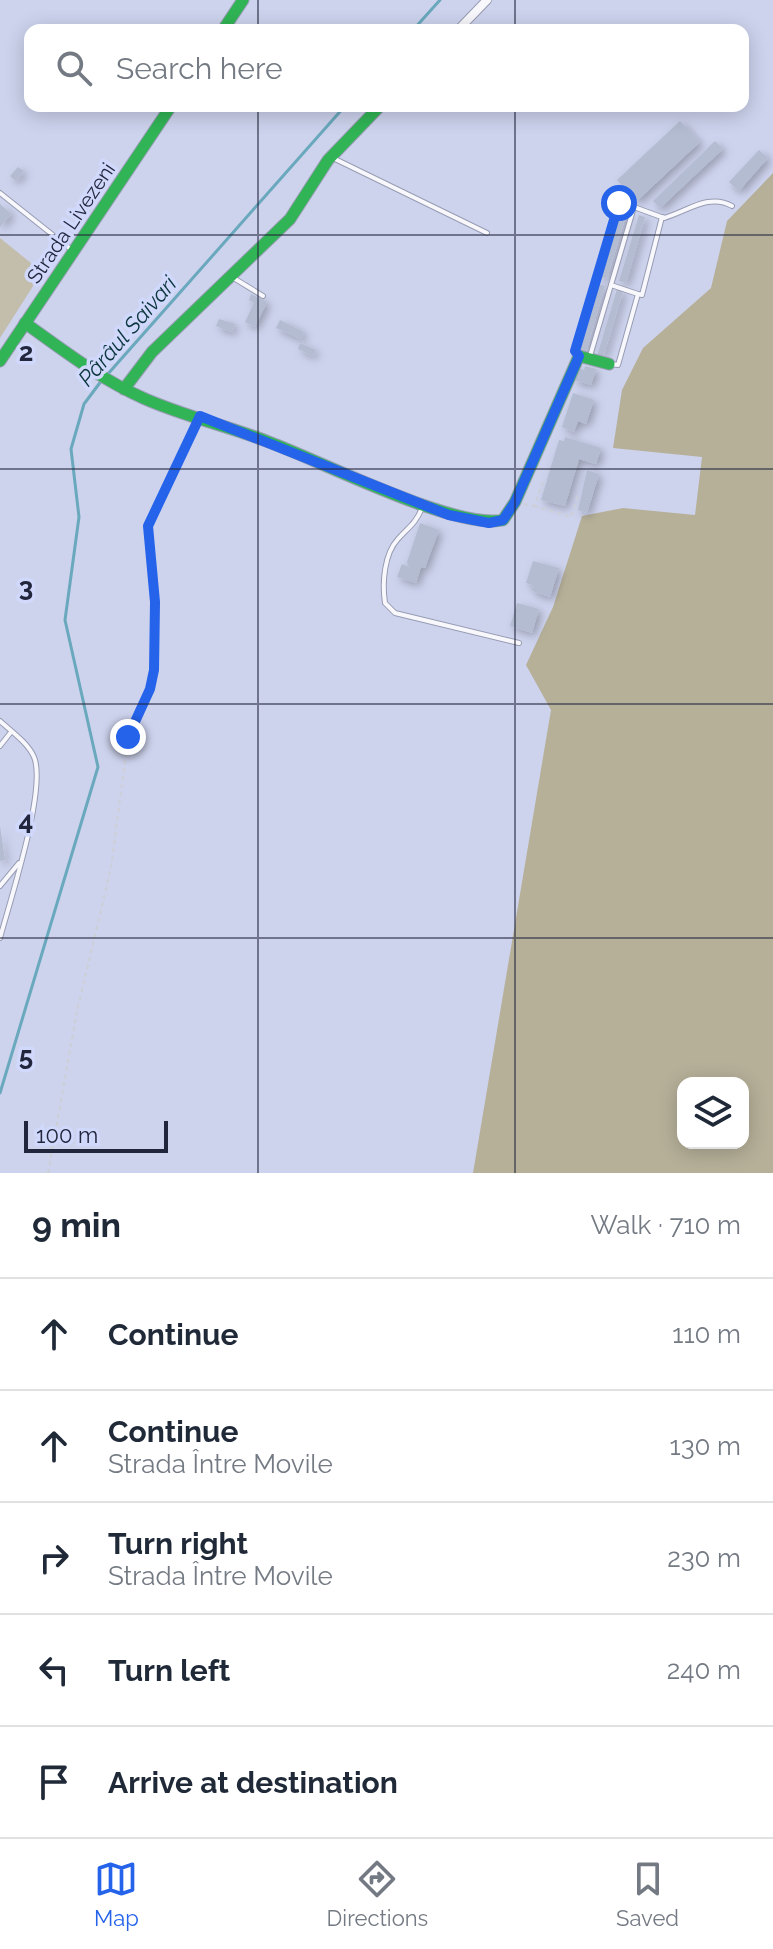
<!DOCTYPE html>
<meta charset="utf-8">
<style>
:root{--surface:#fff;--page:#f6f6f7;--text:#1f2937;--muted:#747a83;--line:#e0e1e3;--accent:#2563eb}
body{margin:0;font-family:Raleway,sans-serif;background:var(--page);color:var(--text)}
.controls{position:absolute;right:24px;bottom:24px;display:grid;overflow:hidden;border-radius:16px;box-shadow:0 4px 20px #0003}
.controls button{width:72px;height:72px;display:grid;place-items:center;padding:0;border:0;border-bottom:2px solid var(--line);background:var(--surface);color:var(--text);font:40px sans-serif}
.scale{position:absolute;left:24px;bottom:20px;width:144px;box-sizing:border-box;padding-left:8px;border:4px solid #22263c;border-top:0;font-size:22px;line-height:28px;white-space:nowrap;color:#22263c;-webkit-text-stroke:6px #d0d9fc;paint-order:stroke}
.stop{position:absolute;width:24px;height:24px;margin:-18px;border:6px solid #2563eb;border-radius:50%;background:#fff}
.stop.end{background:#2563eb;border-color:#fff;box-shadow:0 2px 8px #0008}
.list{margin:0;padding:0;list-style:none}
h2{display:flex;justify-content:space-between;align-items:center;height:104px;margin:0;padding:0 32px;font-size:34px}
h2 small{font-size:26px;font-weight:400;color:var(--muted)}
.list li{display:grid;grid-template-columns:52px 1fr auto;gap:24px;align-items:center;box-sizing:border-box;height:112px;padding:0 32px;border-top:2px solid var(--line)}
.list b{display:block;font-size:30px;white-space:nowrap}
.list p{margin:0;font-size:26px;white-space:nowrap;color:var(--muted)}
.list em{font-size:26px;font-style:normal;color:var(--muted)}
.icon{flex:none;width:44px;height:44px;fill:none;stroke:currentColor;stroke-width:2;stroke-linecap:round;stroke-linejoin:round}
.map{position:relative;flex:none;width:773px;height:1173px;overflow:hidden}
.search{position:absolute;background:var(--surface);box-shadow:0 4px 20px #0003;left:24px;right:24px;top:24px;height:88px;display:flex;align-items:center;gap:20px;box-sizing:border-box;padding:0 28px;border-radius:16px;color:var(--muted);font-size:30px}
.sheet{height:664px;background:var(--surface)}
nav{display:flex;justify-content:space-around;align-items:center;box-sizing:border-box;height:112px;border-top:2px solid var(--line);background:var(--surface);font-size:22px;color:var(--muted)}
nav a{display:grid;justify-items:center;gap:4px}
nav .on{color:var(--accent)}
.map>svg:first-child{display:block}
</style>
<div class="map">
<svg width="773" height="1173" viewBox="0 0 773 1173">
<defs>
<filter id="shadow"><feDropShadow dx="3.5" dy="3.5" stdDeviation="4" flood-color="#0004"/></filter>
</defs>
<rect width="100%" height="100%" fill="#cdd3ed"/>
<!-- green -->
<path fill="#c3beac" d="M0,238L42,272L0,338Z"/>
<!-- forest -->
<path fill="#b6b099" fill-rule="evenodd" d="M773,173V1173H473L551,710L526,665L553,607L582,516L623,508L695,515L702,457L613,448L622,390L643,348L711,288L727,221ZM683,1083H743V1143H683Z"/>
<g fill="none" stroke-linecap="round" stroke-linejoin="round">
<!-- stream -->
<g stroke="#6aa8bd" stroke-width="3">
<path d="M413,30L440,0"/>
<path d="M107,375L345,106"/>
<path d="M0,1093L98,767L65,620L79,517L71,449L84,404L102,380"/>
</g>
</g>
<!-- building -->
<g fill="#b3bcd1" filter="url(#shadow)">
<path d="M680,121L700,142L637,201L617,180Z"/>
<path d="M715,141L723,149L660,208L653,201Z"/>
<path d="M759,150L768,158L739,191L729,182Z"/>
<path d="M18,167L24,171L16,181L10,176Z"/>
<path d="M0,204L11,214L0,227Z"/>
<path d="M620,210L627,212L607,279L600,277Z"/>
<path d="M639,215L645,217L626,283L619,281Z"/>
<path d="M598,284L605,286L586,352L579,350Z"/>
<path d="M617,289L623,291L603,357L597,356Z"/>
<path d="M251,294L267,302L255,327L245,322L254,303L249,300Z"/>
<path d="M219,319L235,324L232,332L216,326Z"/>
<path d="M280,320L304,332L301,339L276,328Z"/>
<path d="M300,343L316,350L313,356L298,349Z"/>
<path d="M585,366L596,369L591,385L574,380L578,368L584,370Z"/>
<path d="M573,393L594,400L586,424L578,421L574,432L562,427Z"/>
<path d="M565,437L601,448L596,464L579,459L565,506L541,500L559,440L564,441Z"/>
<path d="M587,470L599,474L587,513L578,510Z"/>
<path d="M420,523L439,530L425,568L421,567L416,583L397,577L402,564L409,567L407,562Z"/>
<path d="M533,561L559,568L550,597L532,591L533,585L526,583Z"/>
<path d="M517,603L539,609L532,633L510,626Z"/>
<path d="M0,826L5,860L0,861Z"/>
</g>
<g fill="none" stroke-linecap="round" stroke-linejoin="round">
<!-- lane casing -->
<g stroke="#979cb2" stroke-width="6">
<g id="lane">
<path d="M333,158L487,233"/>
<path d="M0,193L73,251"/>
<path d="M232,277L263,296"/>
<path d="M638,294L642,295L662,217"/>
<path d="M590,356L634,207L664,218C688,211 709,193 732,206"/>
<path d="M611,364L618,365L638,294L611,285"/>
<path d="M422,508C416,523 409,527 398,539C384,554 382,583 385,603L395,613L519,643"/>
<path d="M0,721C11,731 28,743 34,757C47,788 10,901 0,938"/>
<path d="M0,746L11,732"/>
<path d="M0,886L19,863"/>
</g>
</g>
<!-- street casing -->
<g stroke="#979cb2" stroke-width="10">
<path id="street" d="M458,30L487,0"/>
</g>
<!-- fast casing -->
<g stroke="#979cb2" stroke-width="13">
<g id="fast">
<path d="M223,30L243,0"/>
<path d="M25,323C63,350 100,379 143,398C183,416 228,426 269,442C321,461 455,530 503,520L515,502L579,356L609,364"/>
<path d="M0,361L171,106"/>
<path d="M124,389L152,352L290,219L328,160L380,106"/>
</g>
</g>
<!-- path -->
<g stroke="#cdcfd6" stroke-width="2" stroke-dasharray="4 4" stroke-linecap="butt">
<path d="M577,344L619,203L629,206"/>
<path d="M524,504L534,506L544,479"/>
<path d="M534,506L571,517L578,495"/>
<path d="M48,1173L77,1011L111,868L128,737L150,689L154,670L155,602L148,526L195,426"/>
</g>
<!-- lane -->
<use href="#lane" stroke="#f8f8fc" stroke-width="4"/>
<!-- street -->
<use href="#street" stroke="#f8f8fc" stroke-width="8"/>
<!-- fast -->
<use href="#fast" stroke="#30b455" stroke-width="11"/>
</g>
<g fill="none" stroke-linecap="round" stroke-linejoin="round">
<!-- route -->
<path stroke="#2563eb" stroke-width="10" d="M128,737L150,689L154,670L155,602L148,526L200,416L449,515L489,523L503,520L515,502L579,356L575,351L619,203"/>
</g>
<!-- grid -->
<path fill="none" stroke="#22263c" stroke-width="2" stroke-opacity="0.55" d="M258,0V30M515,0V30M258,106V1173M515,106V1173M0,235H773M0,469H773M0,704H773M0,938H773"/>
<g text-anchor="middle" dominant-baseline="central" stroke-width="7" stroke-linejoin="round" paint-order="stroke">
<!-- street labels -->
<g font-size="20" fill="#22263c" stroke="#d0d9fc">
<text transform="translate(71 223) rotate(-56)">Strada Livezeni</text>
</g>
<!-- water labels -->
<g font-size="22" font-style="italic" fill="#0c353d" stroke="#d0d9fc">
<text transform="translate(127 331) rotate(-49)">Pârâul Saivari</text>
</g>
</g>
<g font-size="26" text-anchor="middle" font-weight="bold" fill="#22263c" stroke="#d0d9fc" stroke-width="7" stroke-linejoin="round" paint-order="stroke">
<text x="26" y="361">2</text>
<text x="26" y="596">3</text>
<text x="26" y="830">4</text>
<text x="26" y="1065">5</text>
</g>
</svg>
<div class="controls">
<button><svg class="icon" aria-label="layers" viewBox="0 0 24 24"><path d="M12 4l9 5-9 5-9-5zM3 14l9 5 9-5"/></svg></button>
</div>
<div class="scale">100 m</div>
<div class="stop" style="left:619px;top:203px"></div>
<div class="stop end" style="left:128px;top:737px"></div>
<div class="search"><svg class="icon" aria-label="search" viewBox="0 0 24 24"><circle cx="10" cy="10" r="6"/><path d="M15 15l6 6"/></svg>Search here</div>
</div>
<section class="sheet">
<h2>9 min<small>Walk · 710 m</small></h2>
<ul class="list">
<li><svg class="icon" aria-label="ahead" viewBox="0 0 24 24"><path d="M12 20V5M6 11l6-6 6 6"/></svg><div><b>Continue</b></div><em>110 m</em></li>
<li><svg class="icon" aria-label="ahead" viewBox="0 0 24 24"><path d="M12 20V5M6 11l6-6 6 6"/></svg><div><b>Continue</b><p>Strada Între Movile</p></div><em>130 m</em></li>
<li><svg class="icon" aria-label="right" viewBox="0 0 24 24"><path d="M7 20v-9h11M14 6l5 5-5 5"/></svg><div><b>Turn right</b><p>Strada Între Movile</p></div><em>230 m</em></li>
<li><svg class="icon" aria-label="left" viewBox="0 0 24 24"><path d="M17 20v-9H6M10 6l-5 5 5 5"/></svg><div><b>Turn left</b></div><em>240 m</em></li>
<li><svg class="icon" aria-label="arrive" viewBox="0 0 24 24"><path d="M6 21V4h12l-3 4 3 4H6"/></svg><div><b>Arrive at destination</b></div></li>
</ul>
</section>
<nav>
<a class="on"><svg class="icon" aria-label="map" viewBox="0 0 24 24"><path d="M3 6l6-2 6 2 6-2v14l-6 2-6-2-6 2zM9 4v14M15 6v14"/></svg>Map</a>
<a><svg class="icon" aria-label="directions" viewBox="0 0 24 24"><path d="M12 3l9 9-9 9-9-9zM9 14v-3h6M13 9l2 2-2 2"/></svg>Directions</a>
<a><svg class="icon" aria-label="saved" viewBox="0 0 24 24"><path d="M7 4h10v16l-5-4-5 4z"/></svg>Saved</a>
</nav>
